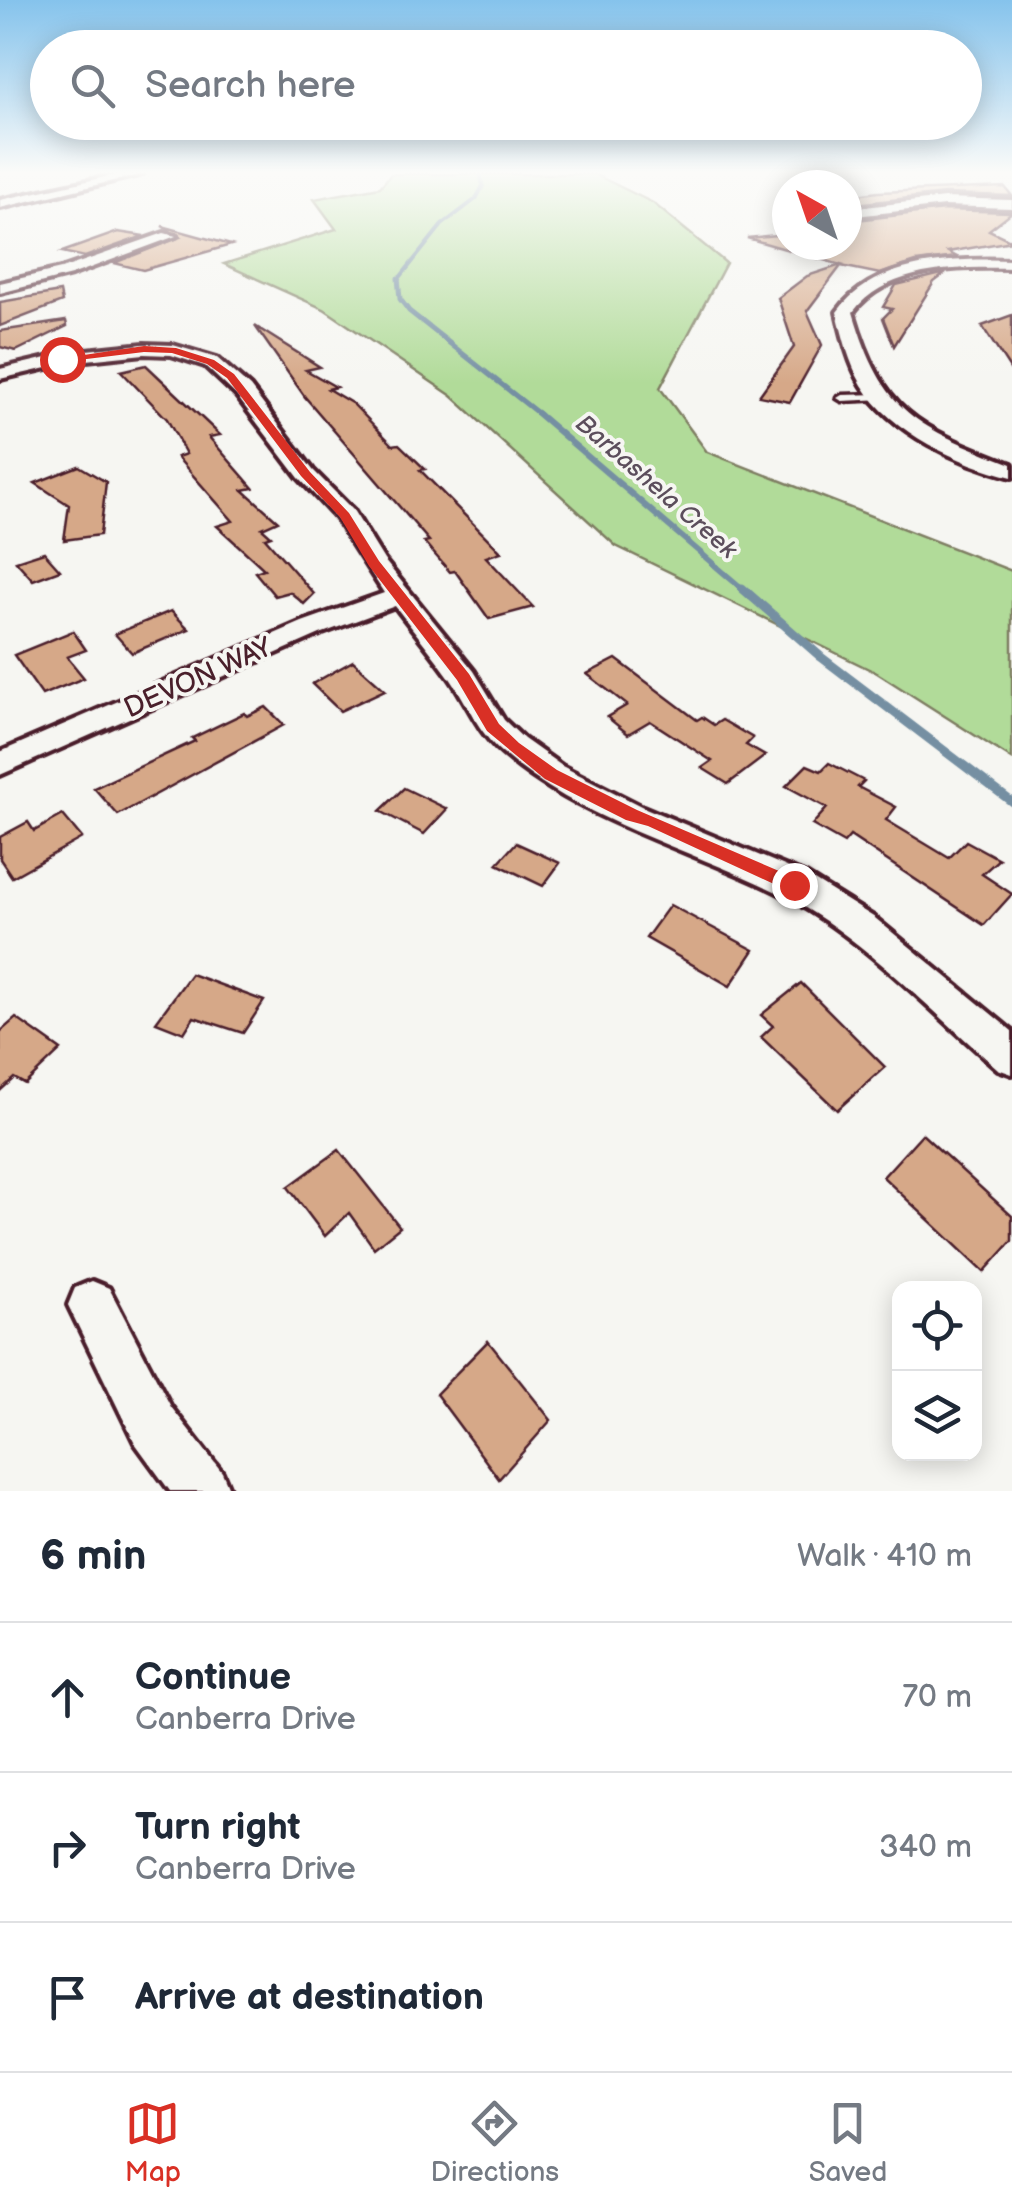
<!DOCTYPE html>
<meta charset="utf-8">
<style>
:root{--surface:#fff;--page:#f6f6f7;--text:#1f2937;--muted:#747a83;--line:#e0e1e3;--accent:#d93025}
body{margin:0;font-family:"Balsamiq Sans",sans-serif;background:var(--page);color:var(--text)}
.controls{position:absolute;right:30px;bottom:30px;display:grid;overflow:hidden;border-radius:20px;box-shadow:0 5px 25px #0003}
.controls button{width:90px;height:90px;display:grid;place-items:center;padding:0;border:0;border-bottom:2px solid var(--line);background:var(--surface);color:var(--text);font:50px sans-serif}
.compass{position:absolute;left:772px;top:170px;width:90px;height:90px;border-radius:50%;background:var(--surface);box-shadow:0 5px 25px #0003;rotate:320deg}
.stop{position:absolute;width:30px;height:30px;margin:-22px;border:8px solid #d93025;border-radius:50%;background:#fff}
.stop.end{background:#d93025;border-color:#fff;box-shadow:0 2px 10px #0008}
.list{margin:0;padding:0;list-style:none}
h2{display:flex;justify-content:space-between;align-items:center;height:130px;margin:0;padding:0 40px;font-size:42px}
h2 small{font-size:32px;font-weight:400;color:var(--muted)}
.list li{display:grid;grid-template-columns:65px 1fr auto;gap:30px;align-items:center;box-sizing:border-box;height:150px;padding:0 40px;border-top:2px solid var(--line)}
.list b{display:block;font-size:38px;white-space:nowrap}
.list p{margin:0;font-size:32px;white-space:nowrap;color:var(--muted)}
.list em{font-size:32px;font-style:normal;color:var(--muted)}
.icon{flex:none;width:55px;height:55px;fill:none;stroke:currentColor;stroke-width:2;stroke-linecap:round;stroke-linejoin:round}
.map{position:relative;flex:none;width:1012px;height:1491px;overflow:hidden}
.search{position:absolute;background:var(--surface);box-shadow:0 5px 25px #0003;left:30px;right:30px;top:30px;height:110px;display:flex;align-items:center;gap:25px;box-sizing:border-box;padding:0 35px;border-radius:55px;color:var(--muted);font-size:38px}
.sheet{height:580px;background:var(--surface)}
nav{display:flex;justify-content:space-around;align-items:center;box-sizing:border-box;height:140px;border-top:2px solid var(--line);background:var(--surface);font-size:28px;color:var(--muted)}
nav a{display:grid;justify-items:center;gap:5px}
nav .on{color:var(--accent)}
.map>svg:first-child{display:block}
</style>
<div class="map">
<svg width="1012" height="1491" viewBox="0 0 1012 1491">
<rect width="100%" height="100%" fill="#f6f6f2"/>
<filter id="ink" filterUnits="userSpaceOnUse"><feTurbulence type="fractalNoise" baseFrequency=".01" numOctaves="2"/><feDisplacementMap in="SourceGraphic" scale="20" xChannelSelector="R" yChannelSelector="G"/><feConvolveMatrix kernelMatrix="1 2 1 2 8 2 1 2 1" color-interpolation-filters="sRGB"/></filter>
<g filter="url(#ink)">
<!-- green -->
<path fill="#b1db99" stroke="#7e7d62" stroke-width="2.5" d="M391,174H594L653,203L726,263L660,388L707,452L1012,571V759L877,673L616,546L452,396L324,309L224,264L336,229L314,199L380,187Z"/>
<g fill="none" stroke-linecap="round" stroke-linejoin="round">
<!-- stream-far3 -->
<path stroke="#748fa2" stroke-width="4" d="M398,280L442,225L476,199L483,186L480,174"/>
<!-- stream-far2 -->
<path stroke="#748fa2" stroke-width="5" d="M398,278L400,299L409,311L540,415"/>
<!-- stream-far1 -->
<path stroke="#748fa2" stroke-width="6" d="M537,413L745,591"/>
<!-- stream -->
<path stroke="#748fa2" stroke-width="9" d="M742,588L821,657L1012,802"/>
</g>
<!-- building -->
<g fill="#d6a888" stroke="#4a1f2b" stroke-width="2.5">
<path d="M1005,187L1012,196L944,194L847,205V196L878,192Z"/>
<path d="M944,210L1012,212L989,230L1012,241L948,252L957,257L916,262L880,274L841,266L807,311L822,345L790,402L759,396L794,347L778,298L807,276L841,265L747,238L787,234V245H847V221Z"/>
<path d="M162,226L231,245L143,270L114,263L180,237Z"/>
<path d="M118,232L144,236L85,257L62,252Z"/>
<path d="M946,273L934,282L894,346L883,318L892,309L883,307L896,285Z"/>
<path d="M60,292L62,302L0,326V302Z"/>
<path d="M1012,315V372L982,326Z"/>
<path d="M66,321L67,326L16,351L0,347V331Z"/>
<path d="M255,326L320,367L306,370L336,387L328,389L353,404L393,445L399,444L425,469L420,470L501,552L486,557L533,607L489,619L455,571L450,572L424,542L429,541L305,397Z"/>
<path d="M146,365L220,435L209,437L253,488L243,490L278,521L262,528L271,536L265,538L314,594L304,604L290,592L275,596L255,572L264,569L217,526L233,521L177,457L186,454L167,419L121,371Z"/>
<path d="M79,466L106,482L100,535L64,540L69,505L35,483Z"/>
<path d="M44,552L60,570L33,580L16,561Z"/>
<path d="M171,611L189,629L132,653L115,634Z"/>
<path d="M73,631L86,650L67,657L84,678L42,695L14,655Z"/>
<path d="M616,659L697,720L702,717L714,725L722,720L753,738L746,745L765,756L728,784L702,768L712,761L650,721L628,734L607,717L627,705L587,674Z"/>
<path d="M353,661L385,690L340,711L312,684Z"/>
<path d="M266,707L284,725L118,815L94,788L195,741L192,738L244,713L247,716Z"/>
<path d="M829,763L864,781L858,787L896,807L886,820L949,858L966,841L999,859L982,874L1012,894L984,925L850,836L844,843L812,825L827,808L786,786L807,765L821,771Z"/>
<path d="M404,788L447,809L424,834L380,811Z"/>
<path d="M63,815L82,838L12,877L0,859V837L28,822L34,831Z"/>
<path d="M516,843L560,863L543,886L497,864Z"/>
<path d="M670,905L754,950L730,986L646,938Z"/>
<path d="M191,974L264,1001L243,1033L194,1017L184,1033L156,1022Z"/>
<path d="M801,983L885,1067L837,1110L761,1037L773,1026L761,1015Z"/>
<path d="M16,1018L61,1050L25,1084L14,1078L0,1091V1032Z"/>
<path d="M922,1134L1012,1216V1241L984,1272L883,1177Z"/>
<path d="M339,1150L400,1227L374,1248L349,1213L325,1236L288,1187Z"/>
<path d="M488,1341L551,1420L499,1479L436,1394Z"/>
</g>
<g fill="none" stroke-linecap="round" stroke-linejoin="round">
<!-- lane casing -->
<g stroke="#4a1f2b" stroke-width="7">
<path id="lane" d="M881,394L886,397L884,399L842,401L837,398L842,395Z"/>
</g>
<!-- street casing -->
<g stroke="#4a1f2b" stroke-width="8">
<g id="street">
<path d="M119,174H142L0,208V200Z"/>
<path d="M944,198L1012,200V208L944,206L847,217V209Z"/>
<path d="M787,221V229H779V223Z"/>
<path d="M164,233L176,236L71,275L0,293V283L61,269Z"/>
<path d="M1012,260V268C960,267 888,266 853,312C883,414 917,427 1012,464V477C960,464 891,433 862,385C849,363 843,337 837,312C875,260 952,258 1012,260Z"/>
<path d="M144,344L173,345L217,358L250,387L313,470L353,510L384,560L474,671L504,720L524,739L562,766L643,807L806,875L875,918L1012,1031V1074L998,1069C929,1009 861,935 779,893C688,848 580,821 502,753C478,732 468,704 450,678C433,654 413,630 395,606L320,634L0,775V752L302,622L384,593L336,518L299,478L236,395L205,366L171,355L144,354L77,361L0,379V369L77,351Z"/>
<path d="M92,1281L109,1288L171,1407L222,1472L230,1491H170L135,1443L68,1305L75,1288Z"/>
</g>
</g>
<!-- lane -->
<use href="#lane" fill="#f6f6f2" fill-rule="evenodd"/>
<!-- street -->
<use href="#street" fill="#f6f6f2" fill-rule="evenodd"/>
</g>
</g>
<!-- sky -->
<linearGradient id="sky" x2="0" y2="1"><stop stop-color="#85c3ec"/><stop offset="0.45" stop-color="#fbfbf9"/><stop offset="1" stop-color="#fbfbf9" stop-opacity="0"/></linearGradient>
<rect width="1012" height="383" fill="url(#sky)"/>
<!-- route -->
<path fill="#d93025" d="M144,346L176,348L214,360L234,374L310,472L349,513L379,561L469,674L499,724L519,743L557,770L637,810L800,880V890H787L648,826L626,820L545,779L487,731L457,680L369,566L340,517L301,476L227,378L207,364L172,353L144,352L62,362L57,359Z"/>
<g text-anchor="middle" dominant-baseline="central" stroke-width="8" stroke-linejoin="round" paint-order="stroke">
<!-- far-water labels -->
<g font-size="25" font-style="italic" fill="#5c4e5c" stroke="#f6f6f2">
<text transform="translate(656 487) rotate(41)">Barbashela Creek</text>
</g>
<!-- street labels -->
<g font-size="28" fill="#4a1f2b" stroke="#f6f6f2">
<text transform="translate(198 678) rotate(-24)">DEVON WAY</text>
</g>
</g>
</svg>
<div class="controls">
<button><svg class="icon" aria-label="locate" viewBox="0 0 24 24"><circle cx="12" cy="12" r="6"/><path d="M12 2v4M12 18v4M2 12h4M18 12h4"/></svg></button>
<button><svg class="icon" aria-label="layers" viewBox="0 0 24 24"><path d="M12 4l9 5-9 5-9-5zM3 14l9 5 9-5"/></svg></button>
</div>
<svg class="compass" viewBox="-18 -18 36 36"><path d="M0-13l5 13h-10z" fill="#e53935"/><path d="M0 13l5-13h-10z" fill="#747a83"/></svg>
<div class="stop" style="left:62px;top:359px"></div>
<div class="stop end" style="left:794px;top:885px"></div>
<div class="search"><svg class="icon" aria-label="search" viewBox="0 0 24 24"><circle cx="10" cy="10" r="6"/><path d="M15 15l6 6"/></svg>Search here</div>
</div>
<section class="sheet">
<h2>6 min<small>Walk · 410 m</small></h2>
<ul class="list">
<li><svg class="icon" aria-label="ahead" viewBox="0 0 24 24"><path d="M12 20V5M6 11l6-6 6 6"/></svg><div><b>Continue</b><p>Canberra Drive</p></div><em>70 m</em></li>
<li><svg class="icon" aria-label="right" viewBox="0 0 24 24"><path d="M7 20v-9h11M14 6l5 5-5 5"/></svg><div><b>Turn right</b><p>Canberra Drive</p></div><em>340 m</em></li>
<li><svg class="icon" aria-label="arrive" viewBox="0 0 24 24"><path d="M6 21V4h12l-3 4 3 4H6"/></svg><div><b>Arrive at destination</b></div></li>
</ul>
</section>
<nav>
<a class="on"><svg class="icon" aria-label="map" viewBox="0 0 24 24"><path d="M3 6l6-2 6 2 6-2v14l-6 2-6-2-6 2zM9 4v14M15 6v14"/></svg>Map</a>
<a><svg class="icon" aria-label="directions" viewBox="0 0 24 24"><path d="M12 3l9 9-9 9-9-9zM9 14v-3h6M13 9l2 2-2 2"/></svg>Directions</a>
<a><svg class="icon" aria-label="saved" viewBox="0 0 24 24"><path d="M7 4h10v16l-5-4-5 4z"/></svg>Saved</a>
</nav>
